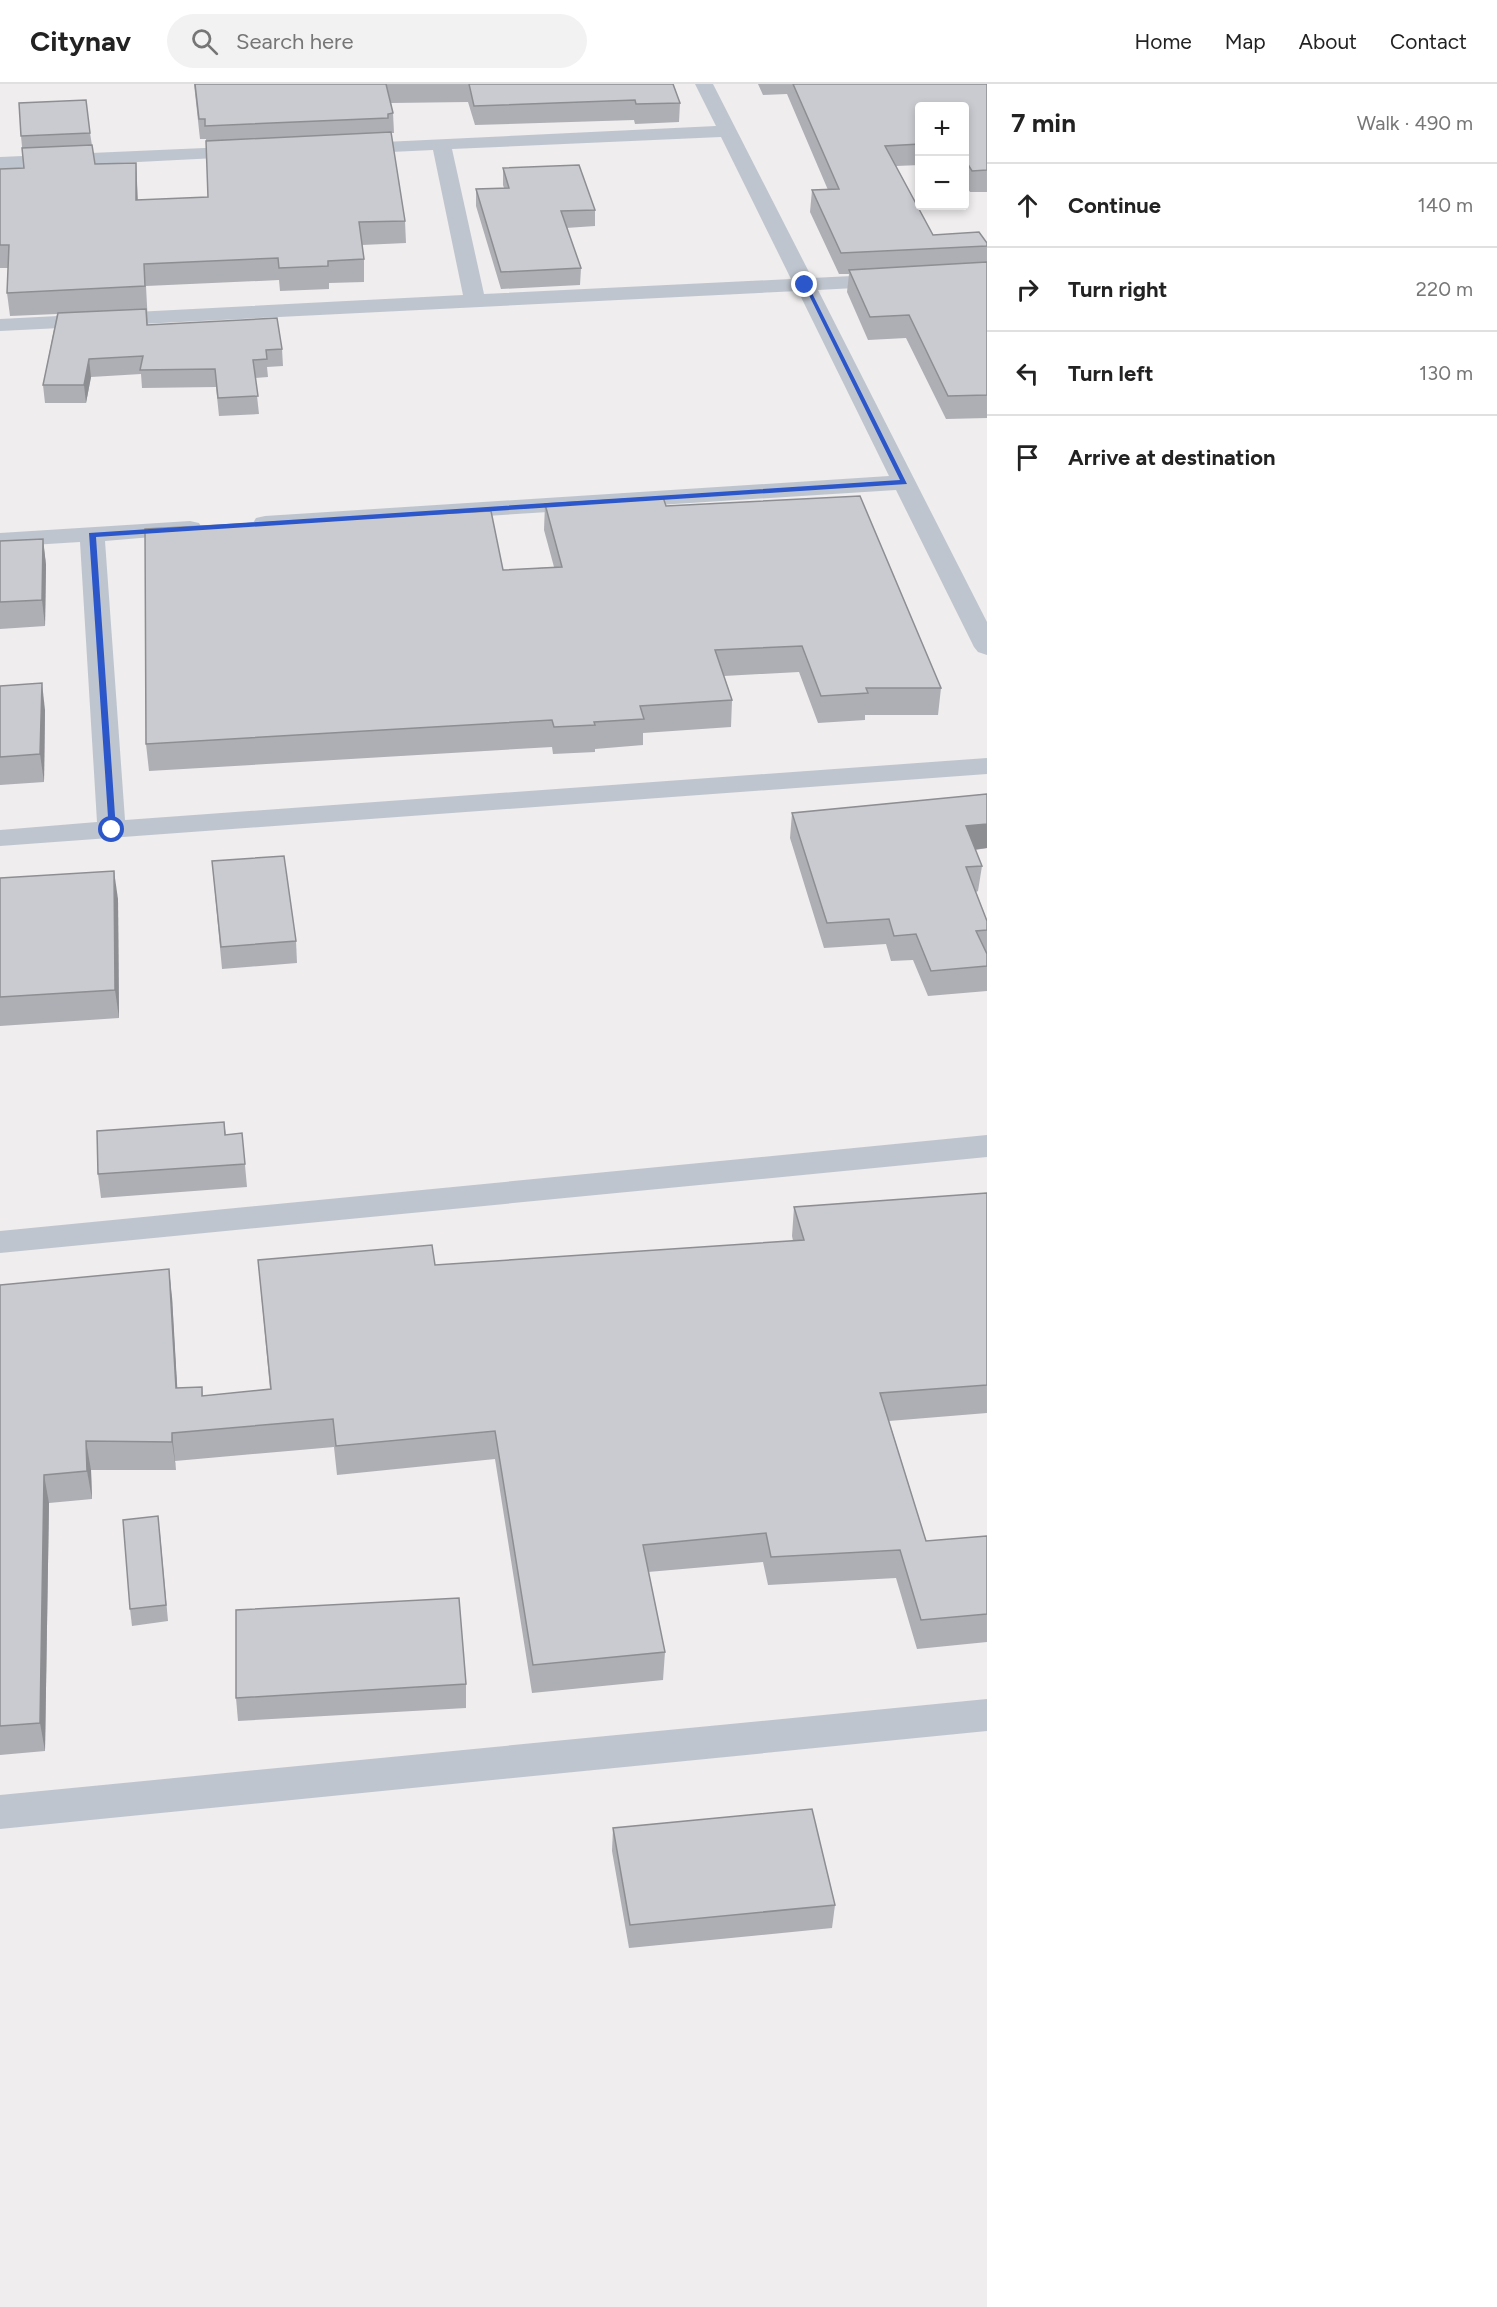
<!DOCTYPE html>
<meta charset="utf-8">
<style>
:root{--surface:#fff;--page:#f2f2f2;--text:#222;--muted:#767676;--line:#e0e0e0}
body{margin:0;font-family:Figtree,sans-serif;background:var(--page);color:var(--text)}
.controls{position:absolute;right:18px;top:18px;display:grid;overflow:hidden;border-radius:6px;box-shadow:0 3px 9px #0003}
.controls button{width:54px;height:54px;display:grid;place-items:center;padding:0;border:0;border-bottom:2px solid var(--line);background:var(--surface);color:var(--text);font:30px sans-serif}
.stop{position:absolute;width:18px;height:18px;margin:-14px;border:4px solid #2c57ca;border-radius:50%;background:#fff}
.stop.end{background:#2c57ca;border-color:#fff;box-shadow:0 2px 6px #0008}
.list{margin:0;padding:0;list-style:none}
h2{display:flex;justify-content:space-between;align-items:center;height:78px;margin:0;padding:0 24px;font-size:26px}
h2 small{font-size:20px;font-weight:400;color:var(--muted)}
.list li{display:grid;grid-template-columns:39px 1fr auto;gap:18px;align-items:center;box-sizing:border-box;height:84px;padding:0 24px;border-top:2px solid var(--line)}
.list b{display:block;font-size:22px;white-space:nowrap}
.list em{font-size:20px;font-style:normal;color:var(--muted)}
.icon{flex:none;width:33px;height:33px;fill:none;stroke:currentColor;stroke-width:2;stroke-linecap:round;stroke-linejoin:round}
.map{position:relative;flex:none;width:987px;height:2223px;overflow:hidden}
header{display:flex;align-items:center;gap:36px;box-sizing:border-box;height:84px;padding:0 30px;background:var(--surface);border-bottom:2px solid var(--line)}
header strong{font-size:28px}
nav{display:flex;gap:33px;margin-inline-start:auto;font-size:21px}
.search{width:420px;height:54px;background:var(--page);display:flex;align-items:center;gap:15px;box-sizing:border-box;padding:0 21px;border-radius:33px;color:var(--muted);font-size:22px}
main{display:flex}
aside{flex:1;background:var(--surface)}
.map>svg:first-child{display:block}
</style>
<header>
<strong>Citynav</strong>
<div class="search"><svg class="icon" aria-label="search" viewBox="0 0 24 24"><circle cx="10" cy="10" r="6"/><path d="M15 15l6 6"/></svg>Search here</div>
<nav><a>Home</a><a>Map</a><a>About</a><a>Contact</a></nav>
</header>
<main>
<div class="map">
<svg width="987" height="2223" viewBox="0 0 987 2223">
<rect width="100%" height="100%" fill="#efeded"/>
<g fill="none" stroke-linecap="round" stroke-linejoin="round">
<!-- minor -->
<g fill="#bfc5ce" fill-rule="evenodd">
<path d="M695,0H713L812,194L892,190L899,192L902,196L899,200L892,202L818,206L987,538V571L978,568L974,563L896,406L265,446L256,444L253,439L256,434L265,432L889,392L798,207L0,247V235L463,211L433,66L349,70L342,68L339,64L342,60L716,42ZM721,53L791,195L484,210L452,65Z"/>
<path d="M250,62L257,64L260,68L257,72L0,85V73Z"/>
<path d="M190,437L199,439L202,444L199,449L105,457L125,736L987,674V690L0,762V746L97,738L80,458L0,463V449Z"/>
<path d="M987,1051V1073L0,1169V1147Z"/>
<path d="M987,1615V1647L0,1745V1711Z"/>
</g>
</g>
<!-- wall -->
<g fill="#aeafb4">
<path d="M194,0H673L680,19L679,38L635,40L634,36L475,41L468,18L391,19L393,29L394,49H391L405,137L406,159L362,161L364,175V198L329,199V205L280,207L279,196L146,202L148,241L282,265L283,282L267,283L268,293L255,294L259,330L219,332L216,303L142,304L141,290L91,293L86,319H45L43,301L57,230L10,232L7,209L8,184H0V85L24,84L21,52L90,49L95,80L136,79L138,116L208,113L206,55H200Z"/>
<path d="M758,0H987V108H970L964,99V22H920V81L896,82L933,151L987,159V334L946,335L906,254L868,256L847,208L849,190H839L810,128L812,106H828L787,10L763,11Z"/>
<path d="M503,84L595,126V142L566,144L581,184L580,201L501,205L476,122V105L504,104L503,101Z"/>
<path d="M545,420L666,422L941,604L938,631H865V636L818,639L799,588L724,592L732,616L731,643L643,649V661L595,665V668L553,670L552,663L149,687L146,660L503,486L554,483L544,446Z"/>
<path d="M43,455L46,481L45,542L0,545V457Z"/>
<path d="M0,602L45,626L44,698L0,701Z"/>
<path d="M987,710V764L975,766L982,782L978,807L976,808L987,837V907L928,912L913,876L891,877L886,860L824,864L790,754L792,729Z"/>
<path d="M212,777L296,857L297,879L222,885Z"/>
<path d="M0,794L118,815L119,934L0,942Z"/>
<path d="M224,1038L226,1051L242,1049L247,1103L101,1114L98,1090Z"/>
<path d="M987,1109V1329L889,1337L926,1457L987,1452V1558L917,1565L896,1494L768,1501L763,1478L648,1488L665,1568L663,1596L532,1609L495,1375L337,1391L334,1363L175,1377L176,1386H91L92,1415L49,1419L45,1667L0,1671V1201L172,1213L177,1304L202,1303L203,1312L270,1305L258,1176L435,1181L793,1157L792,1152L794,1123Z"/>
<path d="M160,1449L168,1537L132,1542L130,1525Z"/>
<path d="M466,1600V1624L238,1637L236,1614Z"/>
<path d="M613,1744L835,1821L832,1844L629,1864L612,1767Z"/>
</g>
<!-- shaded-wall -->
<g fill="#8d8e92">
<path d="M136,79L137,101L138,138L136,116Z"/>
<path d="M89,275L91,293L86,319L84,301Z"/>
<path d="M43,455L46,481L45,542L42,516Z"/>
<path d="M42,599L45,626L44,698L40,670Z"/>
<path d="M987,740V764L963,767L966,742Z"/>
<path d="M114,787L118,815L119,934L115,906Z"/>
<path d="M169,1185L172,1213L179,1333L176,1304Z"/>
<path d="M172,1349L175,1377L176,1386L172,1358Z"/>
<path d="M86,1357L91,1386L92,1415L87,1387Z"/>
<path d="M44,1391L49,1419L45,1667L40,1639Z"/>
</g>
<!-- building -->
<g fill="#cacbd1" stroke="#8d8e92" stroke-width="1.5">
<path d="M195,0H386L393,29L388,30V34L205,42V35H199Z"/>
<path d="M469,0H673L680,19L636,20L635,16L474,22Z"/>
<path d="M793,0H987V86L972,87L964,74V22H920V60L885,62L933,151L979,148L987,159V162L841,169L812,106L839,105Z"/>
<path d="M86,16L90,49L21,52L19,19Z"/>
<path d="M391,48L405,137L359,138L364,175L328,177V182L279,184L278,174L144,180L145,202L7,209L9,161H0V85L24,84L22,64L92,61L95,80L136,79V116L208,113L206,57Z"/>
<path d="M579,81L595,126L561,127L581,184L501,188L476,105L509,104L503,84Z"/>
<path d="M987,178V311L948,312L909,231L870,233L849,186Z"/>
<path d="M146,225L147,241L277,234L282,265L266,266L267,275L253,276L258,312L218,314L215,285L140,286L143,272L89,275L84,301H43L58,229Z"/>
<path d="M860,412L941,604H866L868,609L821,612L802,562L715,566L732,616L640,622L644,635L594,638L595,641L554,643L552,636L146,660L145,445L491,427L503,486L562,483L545,420L663,413L666,422Z"/>
<path d="M43,455L42,516L0,518V457Z"/>
<path d="M42,599L40,670L0,673V602Z"/>
<path d="M987,710V740L966,742L982,782L966,783L987,837V846L976,847L987,870V882L931,887L916,850L894,852L889,835L827,839L792,729Z"/>
<path d="M284,772L296,857L221,863L212,777Z"/>
<path d="M114,787L115,906L0,913V794Z"/>
<path d="M224,1038L225,1051L242,1049L245,1080L98,1090L97,1047Z"/>
<path d="M987,1109V1301L880,1309L926,1457L987,1452V1530L921,1536L900,1466L771,1473L766,1449L643,1461L665,1568L533,1581L495,1347L336,1362L333,1335L172,1349V1358L86,1357L87,1387L44,1391L40,1639L0,1642V1201L169,1185L176,1304L202,1303V1312L271,1305L258,1176L432,1161L435,1181L804,1156L794,1123Z"/>
<path d="M158,1432L166,1521L130,1525L123,1436Z"/>
<path d="M459,1514L466,1600L236,1614V1526Z"/>
<path d="M812,1725L835,1821L630,1841L613,1744Z"/>
</g>
<!-- route -->
<path fill="#2c57ca" d="M803,199L808,201L907,400L96,453L116,746L109,748L89,449L900,396Z"/>
</svg>
<div class="controls">
<button>+</button>
<button>−</button>
</div>
<div class="stop" style="left:112px;top:746px"></div>
<div class="stop end" style="left:805px;top:201px"></div>
</div>
<aside>
<h2>7 min<small>Walk · 490 m</small></h2>
<ul class="list">
<li><svg class="icon" aria-label="ahead" viewBox="0 0 24 24"><path d="M12 20V5M6 11l6-6 6 6"/></svg><div><b>Continue</b></div><em>140 m</em></li>
<li><svg class="icon" aria-label="right" viewBox="0 0 24 24"><path d="M7 20v-9h11M14 6l5 5-5 5"/></svg><div><b>Turn right</b></div><em>220 m</em></li>
<li><svg class="icon" aria-label="left" viewBox="0 0 24 24"><path d="M17 20v-9H6M10 6l-5 5 5 5"/></svg><div><b>Turn left</b></div><em>130 m</em></li>
<li><svg class="icon" aria-label="arrive" viewBox="0 0 24 24"><path d="M6 21V4h12l-3 4 3 4H6"/></svg><div><b>Arrive at destination</b></div></li>
</ul>
</aside>
</main>
